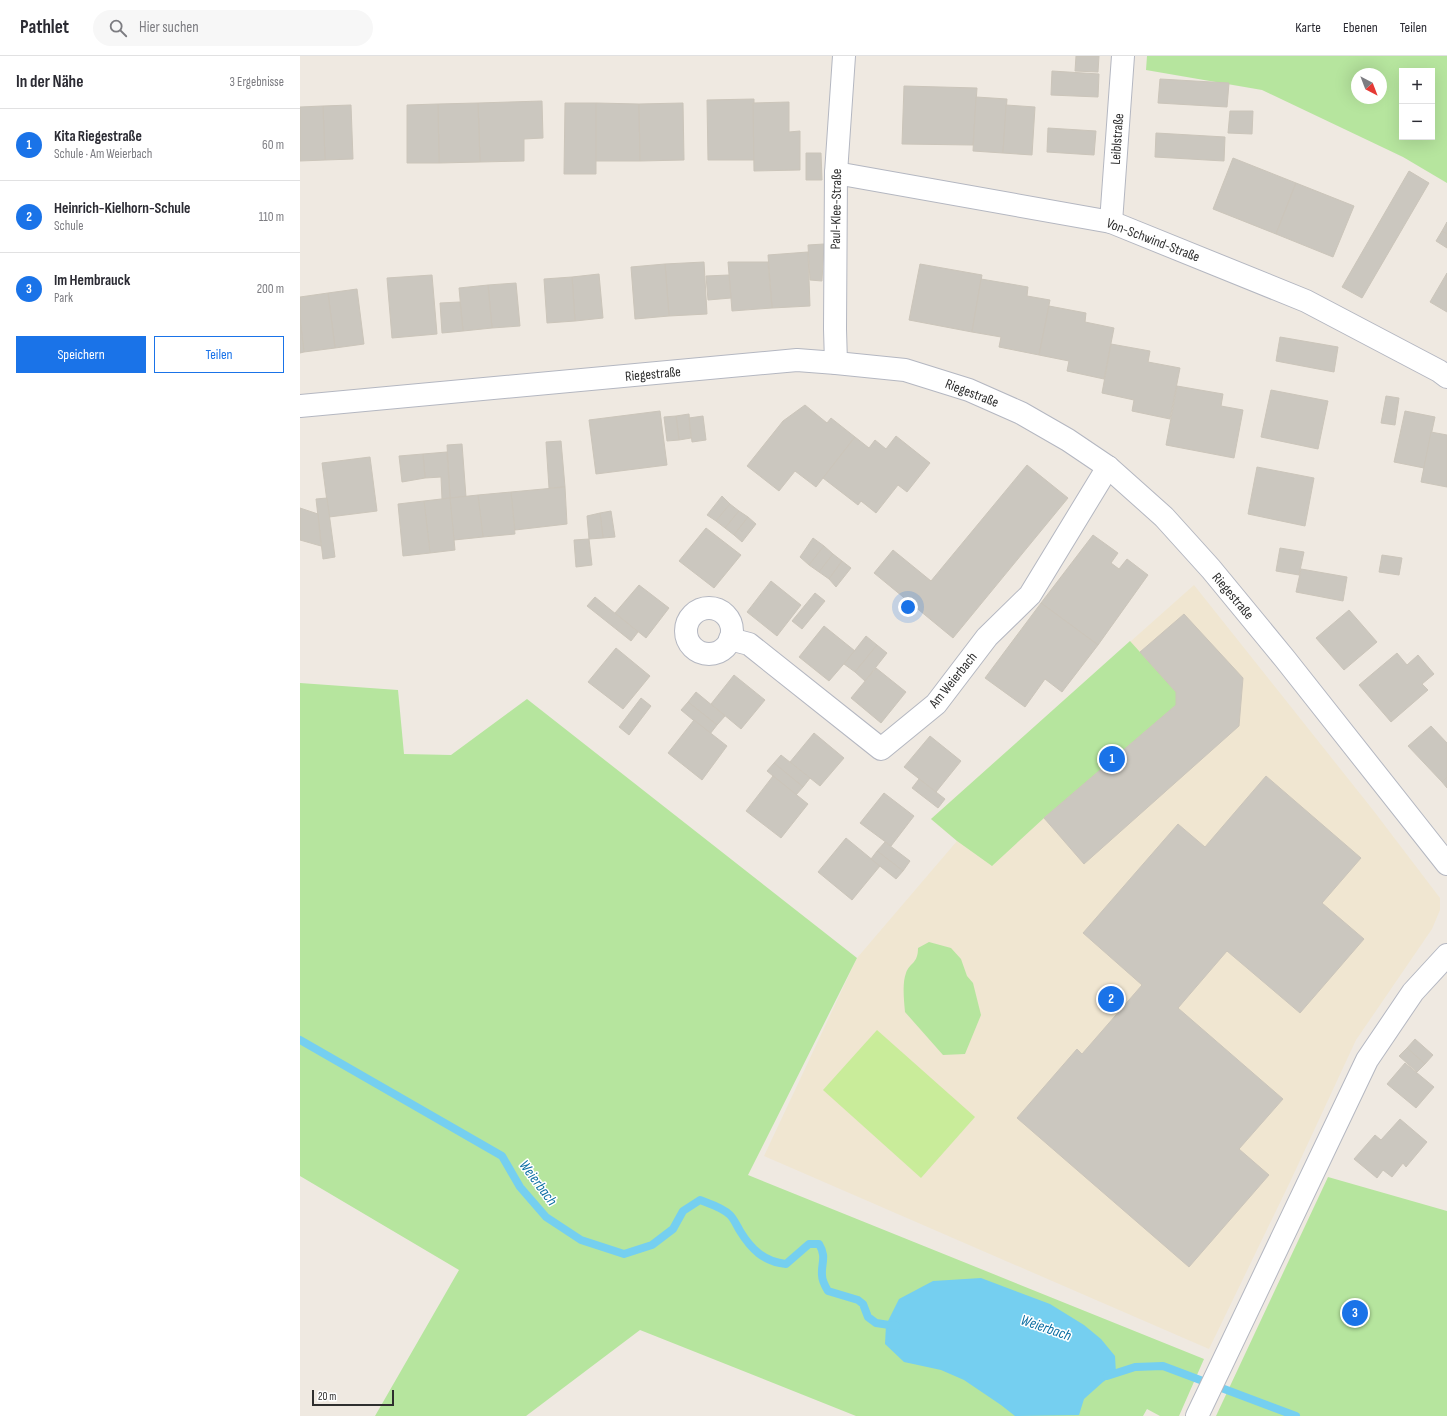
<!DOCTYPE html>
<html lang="de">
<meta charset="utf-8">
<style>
:root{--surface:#fff;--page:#f7f7f7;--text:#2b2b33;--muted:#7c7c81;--line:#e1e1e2;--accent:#1a73e8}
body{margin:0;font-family:"Sofia Sans Condensed",sans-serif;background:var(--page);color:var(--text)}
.controls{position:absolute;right:12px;top:12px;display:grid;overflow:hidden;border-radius:0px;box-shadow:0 4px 16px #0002}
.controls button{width:36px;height:36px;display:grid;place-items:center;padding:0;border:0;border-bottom:1px solid var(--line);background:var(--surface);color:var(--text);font:20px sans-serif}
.compass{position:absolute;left:1051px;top:12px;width:36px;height:36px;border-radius:50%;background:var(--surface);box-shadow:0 4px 16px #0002;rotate:138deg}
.scale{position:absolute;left:12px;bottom:10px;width:82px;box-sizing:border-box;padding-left:4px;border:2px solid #2e2e2e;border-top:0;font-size:11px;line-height:14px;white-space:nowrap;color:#2e2e2e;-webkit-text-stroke:3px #fff;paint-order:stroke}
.you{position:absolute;left:608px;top:551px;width:14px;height:14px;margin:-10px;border:3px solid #fff;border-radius:50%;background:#1a73e8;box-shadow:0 0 0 6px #1a73e833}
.badge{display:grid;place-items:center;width:26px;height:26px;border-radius:50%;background:var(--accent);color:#fff;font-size:13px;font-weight:700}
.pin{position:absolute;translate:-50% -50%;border:2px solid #fff;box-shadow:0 1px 4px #0006}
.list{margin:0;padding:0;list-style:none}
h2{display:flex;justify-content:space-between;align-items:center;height:52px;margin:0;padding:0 16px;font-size:17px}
h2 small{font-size:13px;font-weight:400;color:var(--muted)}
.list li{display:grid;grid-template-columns:26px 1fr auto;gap:12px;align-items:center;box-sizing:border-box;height:72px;padding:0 16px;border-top:1px solid var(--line)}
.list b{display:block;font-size:15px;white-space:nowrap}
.list p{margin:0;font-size:13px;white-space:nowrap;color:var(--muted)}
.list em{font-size:13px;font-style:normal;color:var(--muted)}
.actions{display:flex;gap:8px;padding:12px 16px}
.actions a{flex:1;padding:9px 0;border:1px solid var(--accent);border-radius:0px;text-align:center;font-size:14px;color:var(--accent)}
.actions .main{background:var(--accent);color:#fff}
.icon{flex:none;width:22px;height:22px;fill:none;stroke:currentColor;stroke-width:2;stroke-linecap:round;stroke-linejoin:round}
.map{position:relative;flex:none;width:1147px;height:1360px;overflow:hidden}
header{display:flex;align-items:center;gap:24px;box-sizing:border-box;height:56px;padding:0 20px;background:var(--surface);border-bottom:1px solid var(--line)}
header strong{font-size:19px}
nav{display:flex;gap:22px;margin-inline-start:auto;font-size:14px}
.search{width:280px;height:36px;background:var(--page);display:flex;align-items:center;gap:10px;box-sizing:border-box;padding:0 14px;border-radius:22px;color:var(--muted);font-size:15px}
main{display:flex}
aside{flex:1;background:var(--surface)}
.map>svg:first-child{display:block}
</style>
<header>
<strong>Pathlet</strong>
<div class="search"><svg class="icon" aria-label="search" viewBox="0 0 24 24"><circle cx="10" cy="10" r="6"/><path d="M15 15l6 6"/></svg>Hier suchen</div>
<nav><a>Karte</a><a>Ebenen</a><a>Teilen</a></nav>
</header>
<main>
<aside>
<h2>In der Nähe<small>3 Ergebnisse</small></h2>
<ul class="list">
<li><span class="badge">1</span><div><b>Kita Riegestraße</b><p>Schule · Am Weierbach</p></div><em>60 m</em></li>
<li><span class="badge">2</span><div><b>Heinrich-Kielhorn-Schule</b><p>Schule</p></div><em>110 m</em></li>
<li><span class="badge">3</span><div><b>Im Hembrauck</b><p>Park</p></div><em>200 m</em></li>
</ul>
<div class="actions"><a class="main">Speichern</a><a>Teilen</a></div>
</aside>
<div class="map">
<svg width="1147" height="1360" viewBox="0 0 1147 1360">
<rect width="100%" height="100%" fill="#efe9e1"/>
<!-- education -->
<path fill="#f0e6d1" d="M894,529L1073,754L1140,842V854L1132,873L1056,984L990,1126L909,1293L464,1100L557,902L657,785L631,763Z"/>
<!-- green -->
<g fill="#b6e59e" fill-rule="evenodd">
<path d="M847,0H1147V127L1103,101L962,34L846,14ZM1102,15H1132V81H1102ZM1057,18H1081V42H1057Z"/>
<path d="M830,585L876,636V649L744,762L692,810L657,785L631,763Z"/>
<path d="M0,627L98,634L104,698L151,699L227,643L557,902L448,1119L904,1303L879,1360H860L847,1353L843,1360H556L340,1274L226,1360H75L159,1214L0,1120Z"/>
<path d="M629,886L651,892L661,903L667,920L673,927L681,959L665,998L643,999L605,956C604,945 602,927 606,917C610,906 618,908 618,892Z"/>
<path d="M1028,1121L1147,1155V1360H916Z"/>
</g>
<!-- pitch -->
<path fill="#c9ec9a" d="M577,974L675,1061L621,1122L523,1034Z"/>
<!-- water -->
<path fill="#75cff0" d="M681,1222L750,1248L784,1269L801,1283L815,1300L816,1317L803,1326L784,1343L779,1359L715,1360L701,1349L664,1324L641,1314L604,1306L585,1288L586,1269L599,1243L633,1225Z"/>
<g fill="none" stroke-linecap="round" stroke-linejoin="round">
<!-- stream -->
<g stroke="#75cff0" stroke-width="8">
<path d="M0,984L202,1100L220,1131L246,1161L281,1184L324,1198L352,1189L373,1173L383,1155L400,1144C410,1148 422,1151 430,1159C434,1163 437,1170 440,1175C451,1193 464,1206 486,1208L509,1188H519C527,1201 521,1207 522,1219C522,1225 525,1230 528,1235L558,1244L563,1248L568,1261L576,1267L596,1270"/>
<path d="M807,1320L835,1311L863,1310L996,1360"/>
</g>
</g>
<!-- building -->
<g fill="#cbc7bf" stroke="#cbc5ba">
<path d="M776,0H799L798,16L775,15Z"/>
<path d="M752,15L799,18L798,41L751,39Z"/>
<path d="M860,23L929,27L927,51L858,47Z"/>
<path d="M604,30L677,32L673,89L602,88Z"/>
<path d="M676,41L707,43L703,97L673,95Z"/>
<path d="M454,43V104H408L407,44Z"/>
<path d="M242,45L243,82L224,83V105L180,106L178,47Z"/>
<path d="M489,46V76L500,75V114L454,115L453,47Z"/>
<path d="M178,47L180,106L139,107L138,48Z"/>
<path d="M265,47H296V118H264Z"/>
<path d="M296,47L339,48L340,105H296Z"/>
<path d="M383,47L384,104L340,105L339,48Z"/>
<path d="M138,48L139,107H107V49Z"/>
<path d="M51,49L53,103L25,104L23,50Z"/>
<path d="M706,49L735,51L732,99L703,97Z"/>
<path d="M23,50L25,104L0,105V51Z"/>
<path d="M930,55H953L952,78L928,77Z"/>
<path d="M748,72L796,75L794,99L747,96Z"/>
<path d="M856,77L925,81L924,105L855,101Z"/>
<path d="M506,97H521L522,124H506Z"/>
<path d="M933,102L996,127L976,178L913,153Z"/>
<path d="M1109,115L1129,127L1062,242L1042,231Z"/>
<path d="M996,127L1054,150L1033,201L976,178Z"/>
<path d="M1147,166V178L1142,175Z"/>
<path d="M1142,175L1147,178V192L1136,185Z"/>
<path d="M524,188L522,225L510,224L508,189Z"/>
<path d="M508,196L510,250L472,252L468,199Z"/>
<path d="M404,206L407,258L369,260L365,208Z"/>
<path d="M428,206H468L472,252L432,255Z"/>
<path d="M365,208L369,260L335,263L331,211Z"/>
<path d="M620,208L682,219L672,276L609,264Z"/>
<path d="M1147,217V256L1130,246Z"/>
<path d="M299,218L303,262L275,265L272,221Z"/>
<path d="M132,219L137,278L92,282L87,222Z"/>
<path d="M429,219L431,242L408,244L406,220Z"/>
<path d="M272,221L275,265L247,267L244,223Z"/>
<path d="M681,223L728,231L727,240L750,244L739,299L699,291L701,281L672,276Z"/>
<path d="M216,227L220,270L192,272L188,229Z"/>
<path d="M188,229L192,272L163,275L159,232Z"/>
<path d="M57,233L64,288L35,292L28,237Z"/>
<path d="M28,237L35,292L4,296L0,263V241Z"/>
<path d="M160,246L163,275L142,277L140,247Z"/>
<path d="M749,250L786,257L785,266L814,272L804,323L767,315L769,305L739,299Z"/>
<path d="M0,263L4,296L0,297Z"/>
<path d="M980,281L1038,291L1034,316L976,305Z"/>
<path d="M811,288L850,295L848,306L880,312L870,363L832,355L834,344L802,337Z"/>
<path d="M877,330L923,338L921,350L943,354L934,402L866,389Z"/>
<path d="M971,334L1028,345L1018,393L961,381Z"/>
<path d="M1086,340L1099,342L1095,369L1081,367Z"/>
<path d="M505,349L527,367L531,362L555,381L516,431L495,415L479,435L447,410L483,365Z"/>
<path d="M360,355L367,409L296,418L289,364Z"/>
<path d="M1105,355L1135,361L1124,412L1094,406Z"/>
<path d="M389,358L391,382L379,384L376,360Z"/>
<path d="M376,360L379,384L367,385L364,361Z"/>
<path d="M403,360L406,384L392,386L389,362Z"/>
<path d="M1131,376L1147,379V431L1121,426Z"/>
<path d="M596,380L630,407L607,436L598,429L576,457L561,445L558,449L523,422L555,381L569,392L575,384L586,393Z"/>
<path d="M261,385L265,431L249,432L246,386Z"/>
<path d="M162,388L166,441L150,442L147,389Z"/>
<path d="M147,396L150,442L142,443L141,421L125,422L123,398Z"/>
<path d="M123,398L125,422L102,426L99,400Z"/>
<path d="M70,401L77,455L29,461L22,407Z"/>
<path d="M727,409L768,442L653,582L574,517L593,494L631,525Z"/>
<path d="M957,411L1014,422L1005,470L948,458Z"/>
<path d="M265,431L267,468L215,474L211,436Z"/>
<path d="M211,436L215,478L183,481L178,439Z"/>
<path d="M178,439L183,481L154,484L150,442Z"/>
<path d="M422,440L430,448L416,465L407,459Z"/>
<path d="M27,442L35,501L23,503L16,443Z"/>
<path d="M150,442L155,494L130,497L124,445Z"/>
<path d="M124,445L130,497L103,500L98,448Z"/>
<path d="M430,448L439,455L425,472L416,465Z"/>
<path d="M0,452L18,458L21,490L0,484Z"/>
<path d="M311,455L315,481L303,482L300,457Z"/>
<path d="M439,455L448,461L434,479L425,472Z"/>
<path d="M300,457L303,482L289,483L287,460Z"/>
<path d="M448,461L456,468L442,486L434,479Z"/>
<path d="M406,472L441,499L414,532L379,505Z"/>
<path d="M793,479L818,497L811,507L819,513L827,503L848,519L798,589L741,547Z"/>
<path d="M513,482L524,490L509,509L500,501Z"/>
<path d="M289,483L292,509L276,511L274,484Z"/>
<path d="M524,490L533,498L519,516L509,509Z"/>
<path d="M980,492L1004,496L999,519L976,515Z"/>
<path d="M533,498L542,505L529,523L519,516Z"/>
<path d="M1082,499L1102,502L1099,519L1079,516Z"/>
<path d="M542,505L551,512L536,531L529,523Z"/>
<path d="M1001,513L1047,521L1043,545L996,536Z"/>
<path d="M471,525L501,549L477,580L447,556Z"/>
<path d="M339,529L369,552L346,582L315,557Z"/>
<path d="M515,537L525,545L502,573L492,565Z"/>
<path d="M295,541L338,576L331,585L287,550Z"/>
<path d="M741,547L798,589L762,636L745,623L725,651L685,622Z"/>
<path d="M1049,554L1077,586L1044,614L1016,582Z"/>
<path d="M884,558L943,622L939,670L784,808L744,762L876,649V636L840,596Z"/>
<path d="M524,570L555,595L529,625L499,601Z"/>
<path d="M566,580L577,589L555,616L544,608Z"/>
<path d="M577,589L587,597L565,625L555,616Z"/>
<path d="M316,592L350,620L323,653L288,626Z"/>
<path d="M1097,597L1107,609L1118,599L1134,618L1122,628L1128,634L1091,666L1059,629Z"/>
<path d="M576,612L606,636L581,667L551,642Z"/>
<path d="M434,619L465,644L441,673L411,648Z"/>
<path d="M396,636L425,660L417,669L388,646Z"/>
<path d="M341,642L351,650L329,679L319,671Z"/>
<path d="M388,646L417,669L410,678L381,654Z"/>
<path d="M394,664L427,690L402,724L368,697Z"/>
<path d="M1131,670L1147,687V721L1142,726L1108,690Z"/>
<path d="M514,677L544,702L520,730L490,706Z"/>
<path d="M630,680L661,705L636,736L604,711Z"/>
<path d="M481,699L510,722L503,731L474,707Z"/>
<path d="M474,707L503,731L496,739L467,715Z"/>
<path d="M473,720L508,748L481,782L446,755Z"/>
<path d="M966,720L1061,802L1022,847L1064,883L1000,957L927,895L878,952L983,1043L939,1093L969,1119L889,1211L717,1062L777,993L782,998L842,929L783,877L878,768L905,791Z"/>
<path d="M1147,721V732L1142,726Z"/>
<path d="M619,723L645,743L638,752L612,732Z"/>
<path d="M584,737L614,760L591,790L560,767Z"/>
<path d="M546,782L580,810L552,844L518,816Z"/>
<path d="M585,786L610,805L603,815L577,795Z"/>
<path d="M577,795L603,815L596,823L571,803Z"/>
<path d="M1115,983L1133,999L1125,1008L1107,992Z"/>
<path d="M1107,992L1125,1008L1117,1016L1099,1000Z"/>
<path d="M1105,1007L1134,1031L1116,1052L1087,1028Z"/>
<path d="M1100,1063L1127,1086L1106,1111L1103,1107L1092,1121L1083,1114L1077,1122L1054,1103L1075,1079L1081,1084Z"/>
</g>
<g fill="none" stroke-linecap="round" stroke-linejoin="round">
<!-- minor casing -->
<g stroke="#b4b7c1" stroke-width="24">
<g id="minor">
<path d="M536,117L811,166L1006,245L1139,315L1147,321"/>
<path d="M811,166L823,0"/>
<path d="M536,307L535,273L536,117L544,0"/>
<path d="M0,350L497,304L536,307L605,314L669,334L721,357L768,384L808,411L864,461L911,513L985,603L1147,808"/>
<circle cx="409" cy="575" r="23"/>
<path d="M430,583L449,588L581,693L636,648L687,581L730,539L808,411"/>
<path d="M897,1360L1067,1004L1113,936L1147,899"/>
</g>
</g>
<!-- minor -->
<use href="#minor" stroke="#fff" stroke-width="22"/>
</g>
<g text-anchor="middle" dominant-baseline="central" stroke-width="3" stroke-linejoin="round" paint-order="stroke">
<!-- street labels -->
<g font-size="14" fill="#2e2e2e" stroke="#fff">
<text transform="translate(817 83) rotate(-86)">Leiblstraße</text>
<text transform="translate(536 153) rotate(-89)">Paul-Klee-Straße</text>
<text transform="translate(853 184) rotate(21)">Von-Schwind-Straße</text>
<text transform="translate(353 318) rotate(-5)">Riegestraße</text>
<text transform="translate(672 337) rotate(21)">Riegestraße</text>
<text transform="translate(933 540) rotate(50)">Riegestraße</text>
<text transform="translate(653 624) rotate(-51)">Am Weierbach</text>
</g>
<!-- water labels -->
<g font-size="15" font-style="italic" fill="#0d6fa3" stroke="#fff">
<text transform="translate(238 1127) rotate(53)">Weierbach</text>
<text transform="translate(746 1272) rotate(19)">Weierbach</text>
</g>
</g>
</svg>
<div class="controls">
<button>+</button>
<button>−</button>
</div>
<svg class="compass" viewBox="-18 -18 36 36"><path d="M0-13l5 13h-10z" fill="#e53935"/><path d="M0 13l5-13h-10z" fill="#7c7c81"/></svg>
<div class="scale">20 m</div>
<div class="you"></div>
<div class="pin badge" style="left:812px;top:703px">1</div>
<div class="pin badge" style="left:811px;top:943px">2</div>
<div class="pin badge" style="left:1055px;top:1257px">3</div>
</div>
</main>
